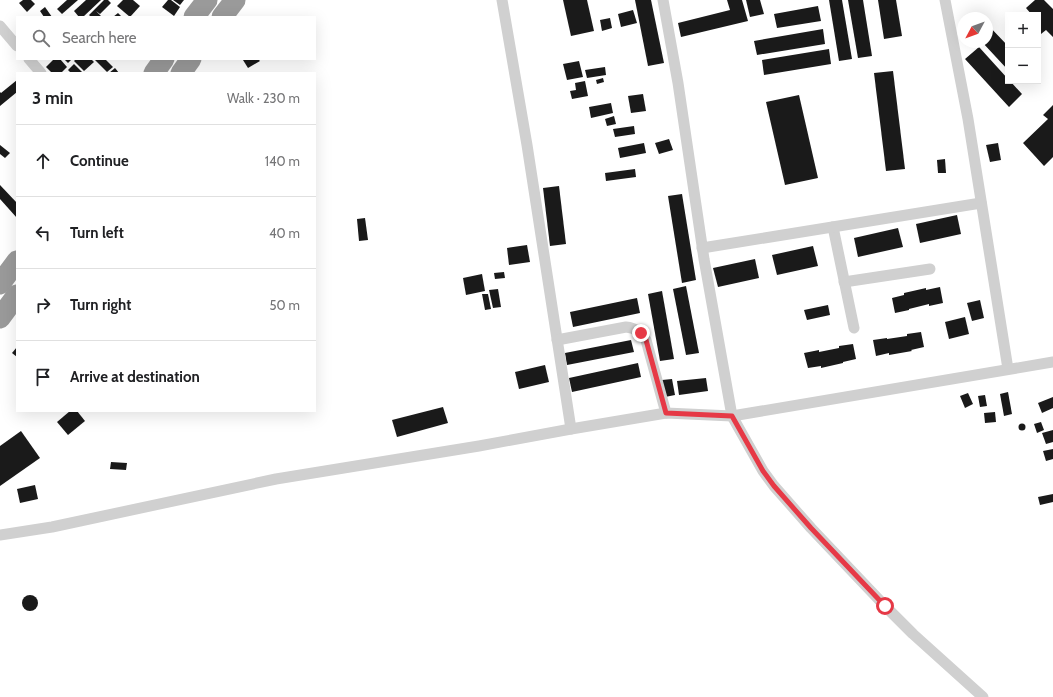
<!DOCTYPE html>
<meta charset="utf-8">
<style>
:root{--surface:#fff;--page:#f6f6f6;--text:#202124;--muted:#757577;--line:#e0e0e0}
body{margin:0;font-family:Cabin,sans-serif;background:var(--page);color:var(--text)}
.controls{position:absolute;right:12px;top:12px;display:grid;overflow:hidden;border-radius:0px;box-shadow:0 4px 16px #0002}
.controls button{width:36px;height:36px;display:grid;place-items:center;padding:0;border:0;border-bottom:1px solid var(--line);background:var(--surface);color:var(--text);font:20px sans-serif}
.compass{position:absolute;left:957px;top:12px;width:36px;height:36px;border-radius:50%;background:var(--surface);box-shadow:0 4px 16px #0002;rotate:229deg}
.stop{position:absolute;width:12px;height:12px;margin:-9px;border:3px solid #e63946;border-radius:50%;background:#fff}
.stop.end{background:#e63946;border-color:#fff;box-shadow:0 1px 4px #0008}
.list{margin:0;padding:0;list-style:none}
h2{display:flex;justify-content:space-between;align-items:center;height:52px;margin:0;padding:0 16px;font-size:17px}
h2 small{font-size:13px;font-weight:400;color:var(--muted)}
.list li{display:grid;grid-template-columns:26px 1fr auto;gap:12px;align-items:center;box-sizing:border-box;height:72px;padding:0 16px;border-top:1px solid var(--line)}
.list b{display:block;font-size:15px;white-space:nowrap}
.list em{font-size:13px;font-style:normal;color:var(--muted)}
.icon{flex:none;width:22px;height:22px;fill:none;stroke:currentColor;stroke-width:2;stroke-linecap:round;stroke-linejoin:round}
.map{position:relative;flex:none;width:1053px;height:697px;overflow:hidden}
.search{position:absolute;background:var(--surface);box-shadow:0 4px 16px #0002;left:16px;top:16px;width:300px;height:44px;display:flex;align-items:center;gap:10px;box-sizing:border-box;padding:0 14px;border-radius:0px;color:var(--muted);font-size:15px}
.panel{position:absolute;background:var(--surface);box-shadow:0 4px 16px #0002;left:16px;top:72px;width:300px;height:340px;border-radius:0px}
.map>svg:first-child{display:block}
</style>
<div class="map">
<svg width="1053" height="697" viewBox="0 0 1053 697">
<rect width="100%" height="100%" fill="#fff"/>
<!-- building -->
<g fill="#1a1a1a">
<path d="M23,0H31L35,4L27,12L19,3Z"/>
<path d="M67,0H78L62,14L57,9Z"/>
<path d="M86,0H101L83,17H79L74,11Z"/>
<path d="M104,0H108L111,3L100,14L96,11L102,17H91L89,15Z"/>
<path d="M123,0H133L140,6L130,17L117,6Z"/>
<path d="M168,0H171L180,7L174,16L162,7Z"/>
<path d="M173,0H184L180,5Z"/>
<path d="M563,0H587L594,31L571,36Z"/>
<path d="M635,0H651L664,63L648,66Z"/>
<path d="M727,0H742L748,21L681,37L678,23L730,10Z"/>
<path d="M746,0H760L764,14L750,17Z"/>
<path d="M829,0H842L852,59L839,61Z"/>
<path d="M848,0H863L872,56L858,58Z"/>
<path d="M878,0H896L902,36L884,39Z"/>
<path d="M1035,0H1044L1053,9V37L1046,30L1041,34L1038,31V15H1032L1026,8Z"/>
<path d="M818,6L821,21L777,28L774,14Z"/>
<path d="M45,7L52,17H44L40,11Z"/>
<path d="M633,10L637,23L621,27L618,14Z"/>
<path d="M118,13L122,17H113Z"/>
<path d="M977,13L982,18H971Z"/>
<path d="M610,18L612,28L602,31L600,20Z"/>
<path d="M987,24L1008,46V70L982,42H987Z"/>
<path d="M823,29L825,44L757,55L754,41Z"/>
<path d="M979,47L1008,79V81H1010L1022,94L1009,107L965,59Z"/>
<path d="M829,49L831,64L764,75L762,60Z"/>
<path d="M54,59H60L67,67L61,73H52L46,67Z"/>
<path d="M64,59H72L68,63Z"/>
<path d="M76,59H91L94,62L84,71L74,61Z"/>
<path d="M94,59H105L113,67L107,72Z"/>
<path d="M244,59H258L260,61L248,68L243,60Z"/>
<path d="M579,61L583,77L567,80L563,64Z"/>
<path d="M74,64L83,73H71L68,70Z"/>
<path d="M605,67L606,75L587,78L585,70Z"/>
<path d="M115,68L119,73H109Z"/>
<path d="M893,71L905,169L886,171L874,73Z"/>
<path d="M603,78L604,82L597,84L596,80Z"/>
<path d="M17,80V92L0,106V92L1,93Z"/>
<path d="M585,81L588,96L572,99L570,91L576,90L575,83Z"/>
<path d="M643,94L646,111L631,113L628,96Z"/>
<path d="M799,95L818,178L785,185L766,102Z"/>
<path d="M611,103L613,113L591,118L589,107Z"/>
<path d="M1053,105V157L1044,166L1023,143L1048,119L1043,115Z"/>
<path d="M614,116L616,124L607,126L605,119Z"/>
<path d="M634,126L635,134L615,137L613,129Z"/>
<path d="M669,139L673,150L659,154L655,143Z"/>
<path d="M644,143L646,153L620,158L618,148Z"/>
<path d="M998,143L1001,160L990,162L986,145Z"/>
<path d="M0,145L10,153L5,158L0,154Z"/>
<path d="M945,159L946,173H938L937,160Z"/>
<path d="M635,169L636,177L606,181L605,173Z"/>
<path d="M0,185L17,203V218L0,199Z"/>
<path d="M559,186L566,244L550,246L543,188Z"/>
<path d="M682,194L696,280L682,283L668,196Z"/>
<path d="M957,215L961,234L920,243L916,224Z"/>
<path d="M365,218L368,240L359,241L357,219Z"/>
<path d="M898,228L903,247L858,257L854,238Z"/>
<path d="M527,245L530,262L509,265L507,248Z"/>
<path d="M813,246L818,266L777,275L772,255Z"/>
<path d="M755,259L759,278L718,287L713,268Z"/>
<path d="M504,272L505,278L495,279L494,273Z"/>
<path d="M482,274L485,291L466,295L463,278Z"/>
<path d="M686,286L699,353L686,355L673,289Z"/>
<path d="M940,287L943,303L929,306V304L909,309V310L895,313L892,298L904,295V293L926,288V290Z"/>
<path d="M498,289L501,307L493,308L489,290Z"/>
<path d="M662,291L674,359L660,361L648,294Z"/>
<path d="M482,294H488L491,309L485,310Z"/>
<path d="M637,298L640,313L573,327L570,312Z"/>
<path d="M980,300L984,318L972,321L967,303Z"/>
<path d="M828,305L830,315L807,320L804,310Z"/>
<path d="M965,317L969,334L949,339L945,322Z"/>
<path d="M921,332L924,347L911,350L912,351L889,355V353L876,356L873,340L887,338V339L907,336V334Z"/>
<path d="M631,340L634,352L567,365L565,353Z"/>
<path d="M853,344L856,359L843,362V363L821,368V366L808,368L804,353L819,350V352L839,348V346Z"/>
<path d="M17,347V357L12,353Z"/>
<path d="M638,363L641,377L572,392L569,378Z"/>
<path d="M545,365L549,382L519,389L515,372Z"/>
<path d="M706,378L708,391L679,395L677,381Z"/>
<path d="M672,379L675,395L665,397L662,380Z"/>
<path d="M1008,392L1012,414L1004,416L1000,394Z"/>
<path d="M968,393L973,404L965,408L960,396Z"/>
<path d="M985,395L987,406L980,407L978,396Z"/>
<path d="M1053,397V408L1042,413L1038,403Z"/>
<path d="M443,407L448,423L397,437L392,420Z"/>
<path d="M70,411H77L85,421L68,435L57,422Z"/>
<path d="M995,412L996,422L985,423L984,413Z"/>
<path d="M1041,422L1044,430L1037,433L1034,424Z"/>
<circle cx="1022" cy="427" r="3.5"/>
<path d="M1053,430V442L1046,444L1042,433Z"/>
<path d="M21,431L40,458L0,486V446Z"/>
<path d="M1053,449V459L1046,461L1043,451Z"/>
<path d="M111,462L127,463L126,470L110,469Z"/>
<path d="M35,485L38,499L20,503L17,489Z"/>
<path d="M1053,494V502L1040,505L1038,497Z"/>
<circle cx="30" cy="603" r="8"/>
</g>
<g fill="none" stroke-linecap="round" stroke-linejoin="round">
<!-- street -->
<g stroke="#d0d0d0" stroke-width="11">
<path d="M502,0L527,145L571,429"/>
<path d="M663,0L678,83L704,259L732,416L763,471L774,486L811,528L885,606L913,634L983,697"/>
<path d="M945,0L968,119L1008,369"/>
<path d="M0,26L17,46"/>
<path d="M29,59L41,73"/>
<path d="M833,227L854,328"/>
<path d="M702,248L981,203"/>
<path d="M844,282L930,269"/>
<path d="M557,340L626,327C636,328 640,332 646,340L666,413"/>
<path d="M0,535L52,527L276,479L479,446L571,429L666,413L732,416L1053,362"/>
</g>
<!-- highway -->
<g stroke="#9a9a9a" stroke-width="21">
<path d="M194,17L207,0"/>
<path d="M222,17L235,0"/>
<path d="M154,73L164,59"/>
<path d="M181,73L191,59"/>
<path d="M0,284L17,261"/>
<path d="M0,318L17,295"/>
</g>
</g>
<g fill="none" stroke-linecap="round" stroke-linejoin="round">
<!-- route -->
<path stroke="#e63946" stroke-width="5" d="M641,333L646,340L666,413L732,416L763,471L774,486L811,528L885,606"/>
</g>
</svg>
<div class="controls">
<button>+</button>
<button>−</button>
</div>
<svg class="compass" viewBox="-18 -18 36 36"><path d="M0-13l5 13h-10z" fill="#e53935"/><path d="M0 13l5-13h-10z" fill="#757577"/></svg>
<div class="stop" style="left:885px;top:606px"></div>
<div class="stop end" style="left:641px;top:333px"></div>
<div class="search"><svg class="icon" aria-label="search" viewBox="0 0 24 24"><circle cx="10" cy="10" r="6"/><path d="M15 15l6 6"/></svg>Search here</div>
<section class="panel">
<h2>3 min<small>Walk · 230 m</small></h2>
<ul class="list">
<li><svg class="icon" aria-label="ahead" viewBox="0 0 24 24"><path d="M12 20V5M6 11l6-6 6 6"/></svg><div><b>Continue</b></div><em>140 m</em></li>
<li><svg class="icon" aria-label="left" viewBox="0 0 24 24"><path d="M17 20v-9H6M10 6l-5 5 5 5"/></svg><div><b>Turn left</b></div><em>40 m</em></li>
<li><svg class="icon" aria-label="right" viewBox="0 0 24 24"><path d="M7 20v-9h11M14 6l5 5-5 5"/></svg><div><b>Turn right</b></div><em>50 m</em></li>
<li><svg class="icon" aria-label="arrive" viewBox="0 0 24 24"><path d="M6 21V4h12l-3 4 3 4H6"/></svg><div><b>Arrive at destination</b></div></li>
</ul>
</section>
</div>
